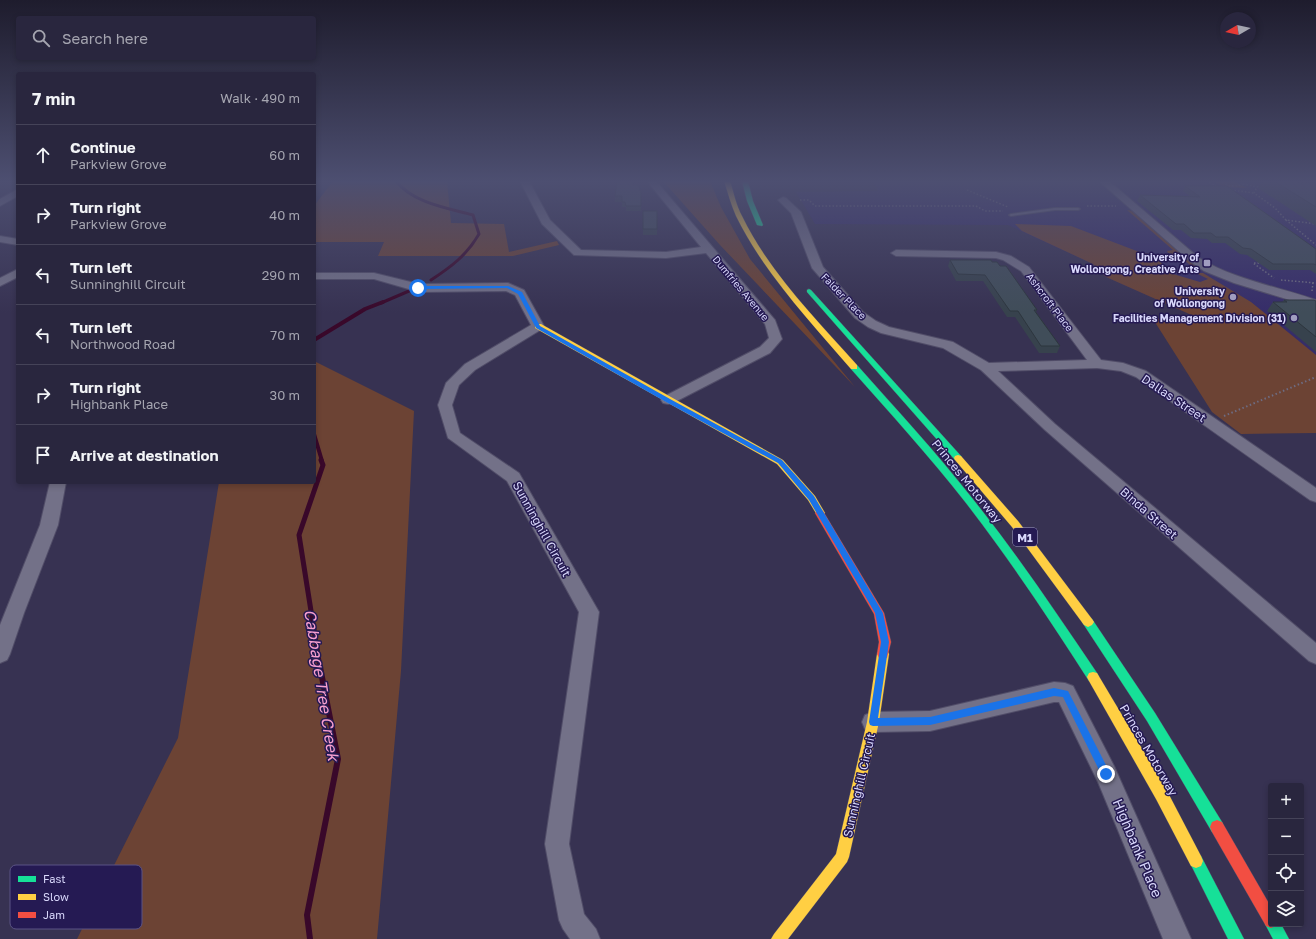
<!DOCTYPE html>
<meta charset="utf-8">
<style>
:root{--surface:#29263e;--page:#312e45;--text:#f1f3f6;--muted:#a5a5b0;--line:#454358}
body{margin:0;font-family:"Golos Text",sans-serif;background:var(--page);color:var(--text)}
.controls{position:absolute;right:12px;bottom:12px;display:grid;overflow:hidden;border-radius:4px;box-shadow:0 2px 6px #0003}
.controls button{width:36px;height:36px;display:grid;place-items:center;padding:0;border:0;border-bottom:1px solid var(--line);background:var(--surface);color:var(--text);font:20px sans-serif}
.compass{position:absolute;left:1220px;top:12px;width:36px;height:36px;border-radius:50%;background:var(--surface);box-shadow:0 2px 6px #0003;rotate:261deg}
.stop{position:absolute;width:12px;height:12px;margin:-9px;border:3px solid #1a73e8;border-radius:50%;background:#fff}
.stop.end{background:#1a73e8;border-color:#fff;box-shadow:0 1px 4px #0008}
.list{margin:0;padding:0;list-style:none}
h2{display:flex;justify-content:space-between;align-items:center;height:52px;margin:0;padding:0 16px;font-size:17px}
h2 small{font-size:13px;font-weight:400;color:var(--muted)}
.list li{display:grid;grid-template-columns:26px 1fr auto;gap:12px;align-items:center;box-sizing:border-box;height:60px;padding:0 16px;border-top:1px solid var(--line)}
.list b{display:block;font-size:15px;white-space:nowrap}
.list p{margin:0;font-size:13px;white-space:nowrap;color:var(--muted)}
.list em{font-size:13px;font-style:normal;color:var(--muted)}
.icon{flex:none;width:22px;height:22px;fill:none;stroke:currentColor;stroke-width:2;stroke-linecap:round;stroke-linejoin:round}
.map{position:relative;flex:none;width:1316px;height:939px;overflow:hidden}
.search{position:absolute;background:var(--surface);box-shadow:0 2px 6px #0003;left:16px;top:16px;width:300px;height:44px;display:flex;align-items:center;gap:10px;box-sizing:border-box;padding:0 14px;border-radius:4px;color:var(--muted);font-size:15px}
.panel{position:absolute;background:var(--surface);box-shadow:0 2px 6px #0003;left:16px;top:72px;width:300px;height:412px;border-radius:4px}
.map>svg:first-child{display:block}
</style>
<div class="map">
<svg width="1316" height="939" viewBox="0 0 1316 939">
<rect width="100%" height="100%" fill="#373252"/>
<!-- built -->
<path fill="#362d69" d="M873,181H1316V376L1197,317L1106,277L1093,264L1008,225L815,224L796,192L878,191Z"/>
<!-- green -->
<g fill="#6c4334">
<path d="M333,181H447L451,223L504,224L509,252L557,241L559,245L513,256H378L384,242H314V206Z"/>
<path d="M663,181H710L721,207L750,259L855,387L720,245Z"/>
<path d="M1212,181H1233L1247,188L1227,187Z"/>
<path d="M1127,210L1133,211L1199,268L1195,269L1178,255L1168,253L1167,251L1173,250Z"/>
<path d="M1015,224L1071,226L1142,253L1152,254L1173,274L1200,282L1208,279L1196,273H1203L1251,302L1316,355V433L1241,434L1212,412L1153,319L1196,317L1106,277L1093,264L1022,231Z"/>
<path d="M314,361L414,411L401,671L377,939H77L178,738L219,482H314Z"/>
</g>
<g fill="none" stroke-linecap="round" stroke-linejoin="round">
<!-- stream-far3 -->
<g stroke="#39082a" stroke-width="3">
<path d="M396,181C413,203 447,208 473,215L479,234C467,255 451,267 431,280"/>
<path d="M381,303L409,291"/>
</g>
<!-- stream-far2 -->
<g stroke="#39082a" stroke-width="4">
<path d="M314,340L365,309L383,302"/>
<path d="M314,434L322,461"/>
</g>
<!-- stream-far1 -->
<path stroke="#39082a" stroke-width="5" d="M320,668L299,535L323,465L321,460"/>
<!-- stream -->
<path stroke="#39082a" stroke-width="6" d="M310,939L307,915L338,759L320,667"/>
<!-- lane casing -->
<g stroke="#514d68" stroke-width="2">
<path id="lane" d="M1055,208H1078L1080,209L1078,210H1055L1011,216L1009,215L1011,214Z"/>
</g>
<!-- street casing -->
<g stroke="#514d68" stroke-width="2">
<g id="street">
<path d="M520,181H529L550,220L581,250L666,252L701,247L647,181H656L775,320L782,339L770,353L673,403L668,404L663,403L661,400L663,397L760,347L769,338L765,324L706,253L666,258L574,255L542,224Z"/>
<path d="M1099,181H1109L1199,258C1235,280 1276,286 1316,300V308L1234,283L1204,271L1191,262Z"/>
<path d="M18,189V196L0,206V199Z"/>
<path d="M783,197L786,198L801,212L823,267L863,312L876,321L889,327L953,342L989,363L1087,360L1021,271L1003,260L996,258L896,256L891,253L896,250L996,252L1011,256L1029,267L1101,360L1123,363L1146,371L1316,488V502L1310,500L1136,377L1121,371L1097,368L998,371L1055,424L1316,643V664L1309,661L1045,430L981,370L943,348L881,333L868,327L855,318L812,268L791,213L778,200Z"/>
<path d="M0,236L18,239V245L0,242Z"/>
<path d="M18,269V277L0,286V278Z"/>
<path d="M314,273H374L419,284L508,283L524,290L544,326L542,329L475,370L459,385L452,405L460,433L519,473L599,612L569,844L584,914L596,929L600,939H570L563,929L559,920L545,844L579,612L507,481L448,438L438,405L446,383L465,364L531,325L515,295L506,291L419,292L374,279H314Z"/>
<path d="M50,482H66L58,525L24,613L10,654L7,660L0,663V625L40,525Z"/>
<path d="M1054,682L1065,683L1073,686L1114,766L1191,939H1163L1098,782L1059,702H1054L930,731L873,732L865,729L862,722L865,715L873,712L930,711Z"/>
</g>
</g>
<!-- fast casing -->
<g stroke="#514d68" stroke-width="1">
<g id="fast">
<path d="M742,181H748L753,201L763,225L762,226L757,225L747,201Z"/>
<path d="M809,289L811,290L961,456L962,458L961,460H955L807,292V290Z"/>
<path d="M851,365H857C896,409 936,452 972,498C1017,554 1057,614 1097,673L1099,677L1097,681L1093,682L1089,681C1050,620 1010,560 966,503C930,457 890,413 851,369Z"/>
<path d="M1088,617L1092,619L1155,713L1222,822L1224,827L1222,832L1217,834L1212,832L1147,721L1084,625L1082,622L1084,619Z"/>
<path d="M1196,854L1201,856L1244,939H1228L1189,861L1191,856Z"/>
<path d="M1271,917V924H1281L1289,939H1273L1265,924L1268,919Z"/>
</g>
</g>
<!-- slow casing -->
<g stroke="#514d68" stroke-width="1">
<g id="slow">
<path d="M724,181H730C734,193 736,205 742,216C769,272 816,319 857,365V369H851C810,321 764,273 736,216C731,205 728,193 724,181Z"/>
<path d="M535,324H541L783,460L815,496L825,513L823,515H817L808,500L777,464L535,328Z"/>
<path d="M958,455L961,456L1018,521L1092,619L1094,622L1092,625L1088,627L1084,625L1012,527L955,460L954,458L955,456Z"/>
<path d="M883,649L887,650L889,654L879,722L849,857L847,862L788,939H771L774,934L836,854L867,722L877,654L879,650Z"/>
<path d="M1093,672L1097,673L1166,789L1201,856L1203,861L1201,866L1196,868L1191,866L1156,799L1089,681L1087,677L1089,673Z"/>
</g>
</g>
<!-- jam casing -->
<g stroke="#514d68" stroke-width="1">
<g id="jam">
<path d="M820,510L823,511L884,613L891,642L887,658L883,659L879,658L877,654L879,642L874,614L815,513L817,511Z"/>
<path d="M1217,820L1222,822L1271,907V924H1277L1276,926L1271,928L1266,926L1212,832L1210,827L1212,822Z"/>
</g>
</g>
<!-- path-far1 -->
<g stroke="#6e6c82" stroke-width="1.5" stroke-dasharray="1.5 2" stroke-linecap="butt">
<path d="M1206,181L1216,186"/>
<path d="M1219,181L1230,186L1243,185"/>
<path d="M1239,181L1243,185"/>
<path d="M1293,181L1308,183"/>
<path d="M1243,184L1257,187"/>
<path d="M1262,186L1257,187L1254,193L1275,208L1286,220L1316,224"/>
<path d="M967,190L1008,207"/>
<path d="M1231,190L1254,193"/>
<path d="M800,200H809L815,206H976L985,211H1003"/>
<path d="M1087,206H1116"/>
<path d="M1286,220L1316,245"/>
<path d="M1259,263H1253L1274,278"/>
<path d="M1281,280L1316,283"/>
<path d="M1312,291L1313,282"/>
</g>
<!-- path -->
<path stroke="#6e6c82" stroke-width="2" stroke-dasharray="1.5 2.5" stroke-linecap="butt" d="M1224,416L1316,377"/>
<!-- lane -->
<use href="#lane" fill="#737188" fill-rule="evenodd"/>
<!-- street -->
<use href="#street" fill="#737188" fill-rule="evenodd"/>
<!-- fast -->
<use href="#fast" fill="#16e098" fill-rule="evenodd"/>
<!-- slow -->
<use href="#slow" fill="#ffcf43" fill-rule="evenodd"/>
<!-- jam -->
<use href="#jam" fill="#f24e42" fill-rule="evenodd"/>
</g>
<!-- wall -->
<g fill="#37424d">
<path d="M1262,181H1296L1299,183H1316V226L1258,188Z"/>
<path d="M633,185L640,191H641V211H626V207H622V202H615V196Z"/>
<path d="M1185,186L1316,249V274L1310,270H1269L1247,255L1240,254L1225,243H1212L1207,239L1191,238L1181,230H1173L1137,201L1140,195L1190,196L1183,191Z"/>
<rect x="643" y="211" width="14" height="24"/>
<path d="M950,260H991L1037,310L1036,312L1060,346L1057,353H1039L1015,317H1007L983,281H956L948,266Z"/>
<path d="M1284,300L1316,301V352L1267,311L1273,302H1282Z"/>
</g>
<!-- building -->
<g fill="#404d59" stroke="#2d363e">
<path d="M617,181H633V185H639L640,191H641V206H626L625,202H622V196H615Z"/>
<path d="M1274,181H1296L1299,183H1316V207Z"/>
<path d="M1185,186H1227L1316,249V265L1314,264H1273L1251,249L1243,248L1228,237H1216L1211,233H1194L1184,224H1176L1140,195L1200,197Z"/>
<rect x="643" y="211" width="14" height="18"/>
<path d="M950,260H991L992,262H997L1000,266H1006L1037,310H1034L1060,346H1041L1018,311H1010L985,275L958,274Z"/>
<path d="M1284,300H1314L1316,301V337L1273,302H1287Z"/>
</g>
<!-- sky -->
<linearGradient id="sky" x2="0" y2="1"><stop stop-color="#1e1c2d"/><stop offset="0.58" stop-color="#4d4f71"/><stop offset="1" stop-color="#4d4f71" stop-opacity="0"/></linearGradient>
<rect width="1316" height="313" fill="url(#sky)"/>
<!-- route -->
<path fill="#1a73e8" d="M418,286H508L522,292L540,326L670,399L782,460L814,496L883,613L889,642L878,718L930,717L1054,688L1068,691L1109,771L1111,774L1109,778L1106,779L1103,778L1063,697L1054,696L930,725L873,726L870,725L869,722L881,642L875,613L809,500L778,463L666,402L536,328L518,294L507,288L417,289Z"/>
<!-- markers -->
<g fill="#a09dc0" stroke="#251a53" stroke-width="1.5">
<rect x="1203" y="259" width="8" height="8" rx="2"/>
<circle cx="1233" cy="297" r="4"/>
<circle cx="1294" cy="318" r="4"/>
</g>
<g text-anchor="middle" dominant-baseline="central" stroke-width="3" stroke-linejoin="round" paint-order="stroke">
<!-- far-poi labels -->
<g font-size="10" font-weight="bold" fill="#d8d7fb" stroke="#251a53" text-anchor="end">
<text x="1199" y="257">University of<tspan x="1199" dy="12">Wollongong, Creative Arts</tspan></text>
<text x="1225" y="291">University<tspan x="1225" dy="12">of Wollongong</tspan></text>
<text x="1286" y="318">Facilities Management Division (31)</text>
</g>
<!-- far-street labels -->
<g font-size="10" fill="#d8d7fb" stroke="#251a53">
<text transform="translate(741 288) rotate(50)">Dumfries Avenue</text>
<text transform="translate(844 296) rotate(46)">Falder Place</text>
<text transform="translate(1050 302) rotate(53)">Ashcroft Place</text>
</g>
<!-- shield labels -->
<rect fill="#251a53" stroke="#a29ec9" stroke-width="1" x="1013" y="528" width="24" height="18" rx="3"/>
<g font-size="11" font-weight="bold" fill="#d8d7fb">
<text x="1025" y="537">M1</text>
</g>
<!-- street labels -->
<g font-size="12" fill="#d8d7fb" stroke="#251a53">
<text transform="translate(1174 398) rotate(34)">Dallas Street</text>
<text transform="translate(967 481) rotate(51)">Princes Motorway</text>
<text transform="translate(1149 513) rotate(41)">Binda Street</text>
<text transform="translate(542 529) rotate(61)">Sunninghill Circuit</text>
<text transform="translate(1149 750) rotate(60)">Princes Motorway</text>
<text transform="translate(859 785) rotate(-77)">Sunninghill Circuit</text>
</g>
<!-- near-street labels -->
<g font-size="14" fill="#d8d7fb" stroke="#251a53">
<text transform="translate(1138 848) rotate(67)">Highbank Place</text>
</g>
<!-- near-water labels -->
<g font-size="16" font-style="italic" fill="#f79fcf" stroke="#251a53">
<text transform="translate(322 685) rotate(81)">Cabbage Tree Creek</text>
</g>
</g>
<!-- legend -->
<rect x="10" y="865" width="132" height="64" rx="6" fill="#251a53" stroke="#5b5385" stroke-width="1"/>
<rect x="18" y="876" width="18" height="6" fill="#16e098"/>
<rect x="18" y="894" width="18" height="6" fill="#ffcf43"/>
<rect x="18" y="912" width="18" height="6" fill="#f24e42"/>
<g font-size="11" fill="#d8d7fb">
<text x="43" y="883">Fast</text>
<text x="43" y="901">Slow</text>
<text x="43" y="919">Jam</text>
</g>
</svg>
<div class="controls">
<button>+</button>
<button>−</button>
<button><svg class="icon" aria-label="locate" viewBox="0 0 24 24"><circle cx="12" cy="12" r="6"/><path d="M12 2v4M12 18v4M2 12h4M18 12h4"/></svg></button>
<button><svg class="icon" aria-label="layers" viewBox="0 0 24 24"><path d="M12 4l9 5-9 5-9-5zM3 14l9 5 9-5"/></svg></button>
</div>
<svg class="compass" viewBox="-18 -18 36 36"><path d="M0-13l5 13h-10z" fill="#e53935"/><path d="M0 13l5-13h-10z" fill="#a5a5b0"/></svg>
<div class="stop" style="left:418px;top:288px"></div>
<div class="stop end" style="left:1106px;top:774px"></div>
<div class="search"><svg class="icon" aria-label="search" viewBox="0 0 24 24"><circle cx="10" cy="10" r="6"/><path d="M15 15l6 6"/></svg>Search here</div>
<section class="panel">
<h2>7 min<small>Walk · 490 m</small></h2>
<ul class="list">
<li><svg class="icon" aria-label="ahead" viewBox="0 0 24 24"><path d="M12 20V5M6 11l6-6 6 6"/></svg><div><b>Continue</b><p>Parkview Grove</p></div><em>60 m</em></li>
<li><svg class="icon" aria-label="right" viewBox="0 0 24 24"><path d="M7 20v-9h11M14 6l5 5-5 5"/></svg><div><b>Turn right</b><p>Parkview Grove</p></div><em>40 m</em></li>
<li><svg class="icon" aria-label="left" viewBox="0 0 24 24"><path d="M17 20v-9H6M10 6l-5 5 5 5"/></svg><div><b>Turn left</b><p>Sunninghill Circuit</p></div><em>290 m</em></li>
<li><svg class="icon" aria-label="left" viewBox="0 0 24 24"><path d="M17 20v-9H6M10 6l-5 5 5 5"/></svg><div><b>Turn left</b><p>Northwood Road</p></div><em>70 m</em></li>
<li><svg class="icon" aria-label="right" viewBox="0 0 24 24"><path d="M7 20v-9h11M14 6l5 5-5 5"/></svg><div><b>Turn right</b><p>Highbank Place</p></div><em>30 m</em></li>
<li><svg class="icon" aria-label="arrive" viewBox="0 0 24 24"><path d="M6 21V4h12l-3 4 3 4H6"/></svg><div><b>Arrive at destination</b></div></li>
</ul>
</section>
</div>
